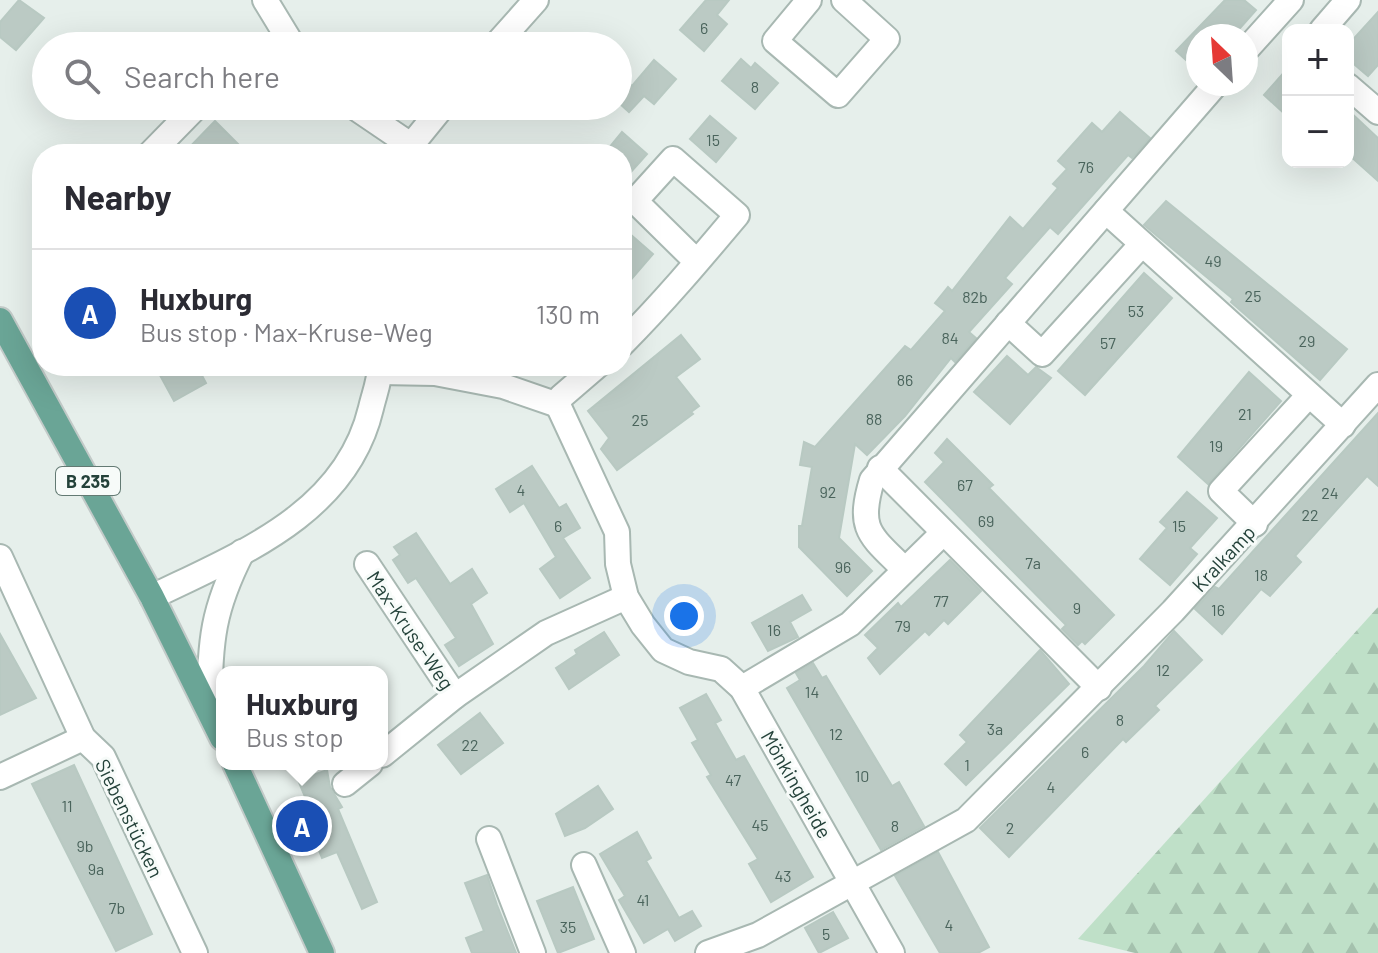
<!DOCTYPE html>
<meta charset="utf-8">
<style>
:root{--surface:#fff;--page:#f2f2f3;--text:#2b2b33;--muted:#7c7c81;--line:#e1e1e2;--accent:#1a73e8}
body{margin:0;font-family:Barlow,sans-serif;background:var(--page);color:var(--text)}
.controls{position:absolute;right:24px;top:24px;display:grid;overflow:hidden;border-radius:16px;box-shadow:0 8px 32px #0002}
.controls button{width:72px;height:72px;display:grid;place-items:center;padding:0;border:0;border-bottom:2px solid var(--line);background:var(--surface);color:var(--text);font:40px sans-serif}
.compass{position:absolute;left:1186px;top:24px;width:72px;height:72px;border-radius:50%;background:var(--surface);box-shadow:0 8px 32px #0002;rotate:335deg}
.you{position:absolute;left:684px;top:616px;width:28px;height:28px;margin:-20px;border:6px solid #fff;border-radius:50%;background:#1a73e8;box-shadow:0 0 0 12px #1a73e833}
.badge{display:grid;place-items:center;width:52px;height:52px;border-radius:50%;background:var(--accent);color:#fff;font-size:26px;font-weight:700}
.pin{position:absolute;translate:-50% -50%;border:4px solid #fff;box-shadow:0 2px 8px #0006}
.popup{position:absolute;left:216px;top:666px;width:172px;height:104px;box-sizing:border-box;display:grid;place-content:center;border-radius:16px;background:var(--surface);filter:drop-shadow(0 2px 6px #0005);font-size:26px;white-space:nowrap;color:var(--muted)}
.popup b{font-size:30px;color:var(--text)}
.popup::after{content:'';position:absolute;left:50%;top:100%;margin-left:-16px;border:16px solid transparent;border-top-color:var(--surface)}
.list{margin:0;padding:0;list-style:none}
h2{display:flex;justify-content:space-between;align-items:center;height:104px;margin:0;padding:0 32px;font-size:34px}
h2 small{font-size:26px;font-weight:400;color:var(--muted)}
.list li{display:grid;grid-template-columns:52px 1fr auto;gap:24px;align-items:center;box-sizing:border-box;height:128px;padding:0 32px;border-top:2px solid var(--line)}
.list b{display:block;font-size:30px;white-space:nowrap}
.list p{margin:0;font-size:26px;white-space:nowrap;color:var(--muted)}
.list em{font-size:26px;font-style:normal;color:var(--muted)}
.icon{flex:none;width:44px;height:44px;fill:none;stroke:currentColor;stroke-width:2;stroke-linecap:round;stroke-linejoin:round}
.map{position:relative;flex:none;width:1378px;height:953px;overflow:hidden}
.search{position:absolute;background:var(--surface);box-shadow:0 8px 32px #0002;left:32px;top:32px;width:600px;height:88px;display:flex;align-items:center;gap:20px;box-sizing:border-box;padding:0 28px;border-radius:44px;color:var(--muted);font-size:30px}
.panel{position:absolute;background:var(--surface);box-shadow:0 8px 32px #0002;left:32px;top:144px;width:600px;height:232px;border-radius:32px}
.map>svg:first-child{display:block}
</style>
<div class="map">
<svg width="1378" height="953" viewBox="0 0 1378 953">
<defs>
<pattern id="forest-firs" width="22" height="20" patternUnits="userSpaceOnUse" patternTransform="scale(2)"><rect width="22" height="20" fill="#bfe0c8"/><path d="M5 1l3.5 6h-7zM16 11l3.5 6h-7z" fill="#a4c1ad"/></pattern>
</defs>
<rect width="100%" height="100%" fill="#e6efeb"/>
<!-- forest -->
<path fill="url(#forest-firs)" d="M1378,607V953H1135L1078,939Z"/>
<!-- building -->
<g fill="#bbcac4" stroke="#b8c9c2" stroke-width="2">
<path d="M19,0L44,18L16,50L0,37V22Z"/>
<path d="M706,0H729L717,15L727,24L704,51L680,30Z"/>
<path d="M1225,0H1244L1256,10L1233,36H1198V71L1176,51Z"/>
<path d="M1378,12V65L1368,76L1348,59V45Z"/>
<path d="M741,59L751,68L755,63L778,83L755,109L722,81Z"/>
<path d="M654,60L676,79L654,104L644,96L629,112L618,102V74L632,86Z"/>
<path d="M1288,68V117L1264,95Z"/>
<path d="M1348,110L1378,138V181L1348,154Z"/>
<path d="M1120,112L1150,138L1132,158L1128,155L1058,234L1050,227L1005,278L1012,284L969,332L976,338L955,362L951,358L905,416L867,455L855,444L839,538L872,571L847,596L799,547V526H802L812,467L800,465L804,442L815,447L905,346L911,350L945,311L935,303L948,287L952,291L1010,217L1023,229L1058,188L1053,184L1067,169L1058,161L1092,123L1102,132Z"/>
<path d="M710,116L736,138L716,162L690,139Z"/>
<path d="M215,121L248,154H183Z"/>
<path d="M622,132L647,154L622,182V154H604Z"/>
<path d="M1166,201L1347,349L1320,380L1231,302L1233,299L1144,225Z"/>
<path d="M622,227L653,254L622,290Z"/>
<path d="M1144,273L1172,298L1085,395L1058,371Z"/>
<path d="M681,335L700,359L676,377L699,406L691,412L693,414L617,470L601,449L609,438L588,411Z"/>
<path d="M1007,356L1028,375L1036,367L1051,378L1010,424L974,392Z"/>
<path d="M155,366H197L206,383L174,401Z"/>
<path d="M1249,372L1281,401L1208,484L1178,457Z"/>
<path d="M1378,413V486L1367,476L1295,556L1301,562L1270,596L1261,589L1222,634L1195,609L1215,587L1219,589Z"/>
<path d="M947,439L993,485L989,488L1114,615L1085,644L1082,641L1078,645L1062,629L1066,625L925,482L944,462L935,453Z"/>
<path d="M532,466L559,508L566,504L580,528L563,538L590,578L560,598L540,569L556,557L524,503L510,512L496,489Z"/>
<path d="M1187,492L1217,518L1190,548L1197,554L1170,585L1140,559L1167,528L1160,522Z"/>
<path d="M416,533L450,584L472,569L487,593L471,604L493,644L459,666L445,645L456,638L416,578L408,583L393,560L400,555L394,547Z"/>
<path d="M950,560L981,591L948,624L944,620L929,635L925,631L880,674L868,658L878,648L865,635L898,603L901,607Z"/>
<path d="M802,595L811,610L790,622L798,637L768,651L752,623Z"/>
<path d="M1174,631L1202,660L1155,706L1159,710L1126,742L1123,739L1009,857L980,828L1144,666Z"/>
<path d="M604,632L619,655L569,689L556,668L577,654L575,650Z"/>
<path d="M0,634L36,698L0,715Z"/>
<path d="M1040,650L1069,684L966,785L945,764L967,742L960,735Z"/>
<path d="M813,663L822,678L826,676L892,786L899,782L924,826L881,850L787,688L800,680L796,673Z"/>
<path d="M706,694L721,720L715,723L736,760L744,756L813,877L771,902L749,864L758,859L707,777L711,775L692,743L698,740L680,708Z"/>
<path d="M480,713L503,743L461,774L438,745Z"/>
<path d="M74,765L152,934L116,951L32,784Z"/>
<path d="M327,770L330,787L342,807L338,809L377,902L362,909L337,852L322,858L307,821L314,818L298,780Z"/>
<path d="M598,786L613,809L585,828L565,836L556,814Z"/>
<path d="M637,832L651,858L646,861L679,918L692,911L701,926L675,941L668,929L644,943L619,900L625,896L600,854Z"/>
<path d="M938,852L989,947L978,953H940L895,876Z"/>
<path d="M487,875L497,905L516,953H472L466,938L484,931L465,883Z"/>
<path d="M573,887L594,939L558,953L537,901Z"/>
<path d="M833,912L848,938L819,953L805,928Z"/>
</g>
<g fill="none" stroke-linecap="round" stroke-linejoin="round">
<!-- minor casing -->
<g stroke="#a8b8b2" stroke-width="28">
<g id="minor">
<path d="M265,0L293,46"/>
<path d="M809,0L775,41L838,95L887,39L844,0"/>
<path d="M1322,30L1348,0"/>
<path d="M495,46L536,0"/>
<path d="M1246,50L1291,0"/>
<path d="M1348,86L1378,112"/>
<path d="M353,106L409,144"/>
<path d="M150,154L197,106"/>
<path d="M404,154L443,106"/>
<path d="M1106,211L1343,425"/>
<path d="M1008,323L1042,354L1142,244"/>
<path d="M622,344C663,303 700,259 737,215L673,159L635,201L697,262"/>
<path d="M597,366L561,397L558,405L617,532L618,564L626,597L643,625L663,650L689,662L721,669L742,688L892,953"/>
<path d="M380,372L435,373L503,386L558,405"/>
<path d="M880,468L1099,688"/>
<path d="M1255,524L1221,491L1309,395"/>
<path d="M0,557L83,738L103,757L195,953"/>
<path d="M367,564L455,696"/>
<path d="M904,569C870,535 857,530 872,480L1216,84"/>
<path d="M152,597C240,554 346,514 371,408C374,395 380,380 380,366"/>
<path d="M742,688L850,624L943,533"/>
<path d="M209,711C211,643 210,615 242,552"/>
<path d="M382,755L455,696L546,633L626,597"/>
<path d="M0,777L83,738"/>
<path d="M345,784L370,764"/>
<path d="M489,839L533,953"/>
<path d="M584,865L623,953"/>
<path d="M708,953L758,935L966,820L1173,611L1378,385"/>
</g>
</g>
<!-- major casing -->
<g stroke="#c2cac8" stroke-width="28">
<g id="major">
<path d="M0,320L152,597L222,738"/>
<path d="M235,764L322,953"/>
</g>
</g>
<!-- minor -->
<use href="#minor" stroke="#fff" stroke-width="24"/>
<!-- major -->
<use href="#major" stroke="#6aa596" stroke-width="24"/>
</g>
<g text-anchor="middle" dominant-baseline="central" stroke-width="6" stroke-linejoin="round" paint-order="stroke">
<!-- number labels -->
<g font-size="16" fill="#4a645c">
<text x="704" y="27">6</text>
<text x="755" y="86">8</text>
<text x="713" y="139">15</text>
<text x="1086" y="166">76</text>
<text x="1213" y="260">49</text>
<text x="1253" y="295">25</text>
<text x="975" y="296">82b</text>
<text x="1136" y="310">53</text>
<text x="950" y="337">84</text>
<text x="1307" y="340">29</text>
<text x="1108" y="342">57</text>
<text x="905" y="379">86</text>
<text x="1245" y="413">21</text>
<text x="874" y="418">88</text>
<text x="640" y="419">25</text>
<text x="1216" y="445">19</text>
<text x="965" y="484">67</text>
<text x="521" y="489">4</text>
<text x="828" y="491">92</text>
<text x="1330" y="492">24</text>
<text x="1310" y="514">22</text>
<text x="986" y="520">69</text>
<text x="558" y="525">6</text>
<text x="1179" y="525">15</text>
<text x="1033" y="562">7a</text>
<text x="843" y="566">96</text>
<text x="1261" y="574">18</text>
<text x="941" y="600">77</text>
<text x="1077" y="607">9</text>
<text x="1218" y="609">16</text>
<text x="903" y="625">79</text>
<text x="774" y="629">16</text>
<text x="1163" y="669">12</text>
<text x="812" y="691">14</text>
<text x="1120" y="719">8</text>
<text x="995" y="728">3a</text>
<text x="836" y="733">12</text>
<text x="470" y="744">22</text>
<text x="1085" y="751">6</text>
<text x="967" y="764">1</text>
<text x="862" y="775">10</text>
<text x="733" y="779">47</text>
<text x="1051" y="786">4</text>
<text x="67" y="805">11</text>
<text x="760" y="824">45</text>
<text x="895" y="825">8</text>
<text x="1010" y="827">2</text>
<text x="85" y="845">9b</text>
<text x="96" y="868">9a</text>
<text x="783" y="875">43</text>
<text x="643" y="899">41</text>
<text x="117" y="907">7b</text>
<text x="949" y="924">4</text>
<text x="568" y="926">35</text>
<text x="826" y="933">5</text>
</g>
<!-- shield labels -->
<rect fill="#f7fbf9" stroke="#637a73" stroke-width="2" x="56" y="467" width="64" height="28" rx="6"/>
<g font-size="18" font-weight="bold" fill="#24423a">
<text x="88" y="481">B 235</text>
</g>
<!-- street labels -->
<g font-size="20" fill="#24423a" stroke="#f7fbf9">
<text transform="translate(1223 558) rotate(-47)">Kralkamp</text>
<text transform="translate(411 630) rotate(56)">Max-Kruse-Weg</text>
<text transform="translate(797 784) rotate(60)">Mönkingheide</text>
<text transform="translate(130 818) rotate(64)">Siebenstücken</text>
</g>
</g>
</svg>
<div class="controls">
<button>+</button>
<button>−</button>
</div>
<svg class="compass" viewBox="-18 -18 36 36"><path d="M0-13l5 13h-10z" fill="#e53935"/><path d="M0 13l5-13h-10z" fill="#7c7c81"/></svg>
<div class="you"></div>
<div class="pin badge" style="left:302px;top:826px;background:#1a4fb4">A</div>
<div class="popup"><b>Huxburg</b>Bus stop</div>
<div class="search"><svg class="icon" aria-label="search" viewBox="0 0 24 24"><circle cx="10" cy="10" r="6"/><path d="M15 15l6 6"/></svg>Search here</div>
<section class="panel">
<h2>Nearby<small></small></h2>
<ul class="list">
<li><span class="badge" style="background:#1a4fb4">A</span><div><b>Huxburg</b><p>Bus stop · Max-Kruse-Weg</p></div><em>130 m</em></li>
</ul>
</section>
</div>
